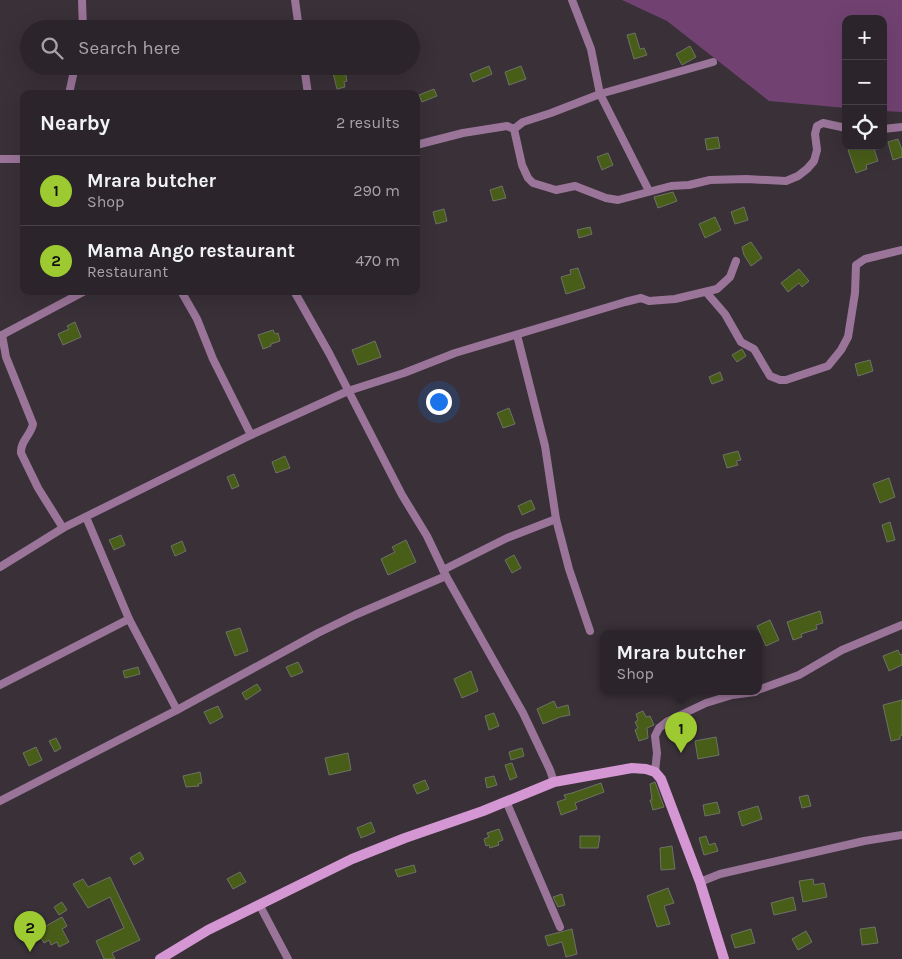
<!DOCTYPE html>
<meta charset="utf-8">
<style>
:root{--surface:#2b242a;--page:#373036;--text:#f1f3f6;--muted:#a6a4a8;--line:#474147;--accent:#9dca31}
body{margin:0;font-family:Karla,sans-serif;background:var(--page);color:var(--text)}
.controls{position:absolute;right:15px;top:15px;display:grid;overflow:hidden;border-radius:10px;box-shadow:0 5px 20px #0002}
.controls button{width:45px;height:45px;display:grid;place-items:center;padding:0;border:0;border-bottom:1px solid var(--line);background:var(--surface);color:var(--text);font:25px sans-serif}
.you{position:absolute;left:438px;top:401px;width:18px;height:18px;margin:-12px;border:4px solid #fff;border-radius:50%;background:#1a73e8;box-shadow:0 0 0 8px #1a73e833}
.badge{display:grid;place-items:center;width:32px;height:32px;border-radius:50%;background:var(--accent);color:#111;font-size:16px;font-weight:700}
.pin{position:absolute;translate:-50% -41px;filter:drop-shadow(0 1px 2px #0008)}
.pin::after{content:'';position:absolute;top:26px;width:18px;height:15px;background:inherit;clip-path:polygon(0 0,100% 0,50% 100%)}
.popup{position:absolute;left:600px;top:630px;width:162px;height:65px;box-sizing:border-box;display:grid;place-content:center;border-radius:10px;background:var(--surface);filter:drop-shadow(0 1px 4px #0005);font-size:16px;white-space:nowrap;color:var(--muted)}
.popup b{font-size:19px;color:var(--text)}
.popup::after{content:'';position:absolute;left:50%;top:100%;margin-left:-10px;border:10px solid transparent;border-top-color:var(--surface)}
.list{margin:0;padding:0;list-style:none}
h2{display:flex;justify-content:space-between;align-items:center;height:65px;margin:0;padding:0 20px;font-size:21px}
h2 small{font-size:16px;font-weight:400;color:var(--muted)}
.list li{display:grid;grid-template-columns:32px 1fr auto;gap:15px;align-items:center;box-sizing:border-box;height:70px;padding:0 20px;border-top:1px solid var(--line)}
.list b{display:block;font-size:19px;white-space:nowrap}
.list p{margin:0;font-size:16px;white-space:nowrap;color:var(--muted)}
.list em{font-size:16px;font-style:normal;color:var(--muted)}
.icon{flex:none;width:28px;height:28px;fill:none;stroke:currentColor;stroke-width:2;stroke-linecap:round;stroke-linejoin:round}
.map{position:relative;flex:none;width:902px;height:959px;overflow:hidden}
.search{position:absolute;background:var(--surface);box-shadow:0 5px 20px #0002;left:20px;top:20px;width:400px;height:55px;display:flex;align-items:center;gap:12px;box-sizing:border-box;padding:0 18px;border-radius:28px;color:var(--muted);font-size:19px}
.panel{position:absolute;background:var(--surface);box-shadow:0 5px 20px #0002;left:20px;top:90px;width:400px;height:205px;border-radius:10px}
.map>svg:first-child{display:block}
</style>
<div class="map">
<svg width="902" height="959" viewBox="0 0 902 959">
<rect width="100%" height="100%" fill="#393038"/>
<!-- green -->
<path fill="#714271" d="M622,0H902V112L883,111V19H846V108L769,101L667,21Z"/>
<!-- building -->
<g fill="#485e18" stroke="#6d7265">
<path d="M635,33L640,49L644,48L647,55L634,59L627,35Z"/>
<path d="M690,46L696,57L682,65L676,54Z"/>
<path d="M489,66L492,74L473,82L470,74Z"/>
<path d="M521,66L526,79L509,85L505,72Z"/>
<path d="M345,70L347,81L344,82L345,87L337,89L333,73Z"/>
<path d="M434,89L437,96L422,102L419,95Z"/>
<path d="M718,137L720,148L707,150L705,139Z"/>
<path d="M898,139L902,150V157L893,160L888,142Z"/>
<path d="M859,146H873L878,161L866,165L867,169L856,173L848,150Z"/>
<path d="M608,153L613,165L602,170L597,157Z"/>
<path d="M502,186L506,198L493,201L490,190Z"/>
<path d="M673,192L677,201L658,208L654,197Z"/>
<path d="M744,207L748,220L735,224L731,212Z"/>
<path d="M444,209L447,221L436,224L433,212Z"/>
<path d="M715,217L721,230L705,238L699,224Z"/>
<path d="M590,227L592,234L579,238L577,230Z"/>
<path d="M751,242L762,258L751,266L744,255L742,247Z"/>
<path d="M578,268L585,288L566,294L561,277L571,274L570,270Z"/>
<path d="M799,269L809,281L802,287L799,283L788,292L781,283Z"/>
<path d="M75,322L81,337L63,345L58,334L69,329L67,326Z"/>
<path d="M273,330L275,334L278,333L280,341L271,344V346L263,349L258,335Z"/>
<path d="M375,341L381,357L358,365L352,350Z"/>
<path d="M742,349L746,356L737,362L732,355Z"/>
<path d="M870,360L873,371L858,376L855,364Z"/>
<path d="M720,372L723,380L712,384L709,377Z"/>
<path d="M509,408L515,424L503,428L497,413Z"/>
<path d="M738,451L741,460L736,461L738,465L727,468L723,455Z"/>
<path d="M285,456L290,468L276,473L272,462Z"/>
<path d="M234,474L239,486L232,489L227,477Z"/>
<path d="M889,478L895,497L880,503L873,484Z"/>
<path d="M531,500L535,509L522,515L518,506Z"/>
<path d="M890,522L895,540L887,542L882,525Z"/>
<path d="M121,535L125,545L114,550L109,540Z"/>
<path d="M406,540L416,562L388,575L381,559L395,552L392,547Z"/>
<path d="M182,541L186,551L175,556L171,546Z"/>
<path d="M514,555L521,568L512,573L505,560Z"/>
<path d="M820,611L823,623L816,625L817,629L801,634L802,637L793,640L787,622Z"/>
<path d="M770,620L779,640L766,646L757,626Z"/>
<path d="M240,628L248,651L235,656L226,632Z"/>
<path d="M898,650L900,655L902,654V665L889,671L883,656Z"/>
<path d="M298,662L303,672L291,677L286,667Z"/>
<path d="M138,667L140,674L125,678L123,671Z"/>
<path d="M471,671L478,691L462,698L454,679Z"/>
<path d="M257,684L261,690L246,700L242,693Z"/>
<path d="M902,700V735L900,736V739L891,741L883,705Z"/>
<path d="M554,701L557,708L568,705L570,715L560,717L543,724L537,709Z"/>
<path d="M218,706L223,717L210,724L204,712Z"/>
<path d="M643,711L646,717L650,716L654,725L647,728L648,738L639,741L635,730L638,728L635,722L638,720L636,714Z"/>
<path d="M494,713L499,726L489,730L485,716Z"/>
<path d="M716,737L719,755L698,759L695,741Z"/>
<path d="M56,738L61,748L55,752L49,741Z"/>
<path d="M36,747L42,760L29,766L23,753Z"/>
<path d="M522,748L524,756L511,760L509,752Z"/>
<path d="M348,753L351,770L329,775L325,758Z"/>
<path d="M512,763L517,777L510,780L505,765Z"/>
<path d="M200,772L202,783L198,784L199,786L186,787L183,776Z"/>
<path d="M494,776L497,785L487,788L485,778Z"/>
<path d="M425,780L429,789L417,794L413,785Z"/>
<path d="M655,782L664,807L653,810L650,800H652L650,784Z"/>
<path d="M601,783L604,792L575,803L577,809L561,815L557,802L566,799L564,795L572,793Z"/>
<path d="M808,795L811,806L802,808L799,797Z"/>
<path d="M717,802L720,813L705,816L703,805Z"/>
<path d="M758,806L762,819L742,826L738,812Z"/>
<path d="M371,822L375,832L361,838L357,828Z"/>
<path d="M499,829L503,840L498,842L499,845L490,848L489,845L486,846L484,839L489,837L487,833Z"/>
<path d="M580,836H600L598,848H580Z"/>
<path d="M706,836L709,845L715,843L718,851L704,855L699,838Z"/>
<path d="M672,846L675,869L661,870L660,848Z"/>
<path d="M140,852L144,859L134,865L130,858Z"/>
<path d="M414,865L416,872L398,877L395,870Z"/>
<path d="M240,872L246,882L233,889L227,879Z"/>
<path d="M110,877L140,940L112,953L115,959H104L96,941L124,928L110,897L88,908L73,884L83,879L88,887Z"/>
<path d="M813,879L814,885L824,883L827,897L803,902L799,881Z"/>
<path d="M668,888L674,903L664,906L670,924L657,927L647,896Z"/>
<path d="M562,894L565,905L558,907L553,897Z"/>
<path d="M793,897L796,910L774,915L771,903Z"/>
<path d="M62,902L67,910L59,915L54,907Z"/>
<path d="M62,917L67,926L62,929L69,942L59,947L57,942L51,945L49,940L44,943L37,931Z"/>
<path d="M875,927L878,943L862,945L860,929Z"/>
<path d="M572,929L577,954L566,957L562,942L548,946L545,936Z"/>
<path d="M751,929L755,943L735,948L731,935Z"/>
<path d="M806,931L812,942L798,950L792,939Z"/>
</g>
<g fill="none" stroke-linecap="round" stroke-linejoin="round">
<!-- street -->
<g stroke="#9a7499" stroke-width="8">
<path d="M82,0L83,29"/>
<path d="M295,0L299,29"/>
<path d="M572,0L591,49L600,94L649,191"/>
<path d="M304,66L308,94"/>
<path d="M69,94L75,66"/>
<path d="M514,129L522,165L528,178L533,183L556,190L575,186L606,198L618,200L671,186L689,185L710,180L746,179L786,181L798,176L807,169L814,161L817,150L815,134L817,126L823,123L846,128"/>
<path d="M883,129L902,127"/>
<path d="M416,145L463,133L507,126L514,129L523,122L551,113L600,94L713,62"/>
<path d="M0,159H24"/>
<path d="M181,291L197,319L213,359L251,435"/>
<path d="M294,291L329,353L402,495L427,536L446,576L523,713L550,770L554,782"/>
<path d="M706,292L725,314L741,342L754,349L770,376L780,380H786L828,366L841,350L848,337L855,293L856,265L865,259L902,250"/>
<path d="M2,335L6,357L33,424C31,435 20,441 21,453L38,488L63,528"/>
<path d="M517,335L545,446L556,519L569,569L590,631"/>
<path d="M0,336L85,291"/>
<path d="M86,517L129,619L177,710"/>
<path d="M0,567L63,528L251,435L348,391L404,373L455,353L625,302L641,298L649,301L675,299L717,289L730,277L736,261"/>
<path d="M443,570L507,538L556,519"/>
<path d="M0,685L129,619"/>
<path d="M758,690L799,675L842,650L902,625"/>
<path d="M655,772L657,753L655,736L659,728L668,721L706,703L732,695L755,692"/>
<path d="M0,801L177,710L318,633L355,615L446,576"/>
<path d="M506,801L560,927"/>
<path d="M700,882L720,874L864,841L902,835"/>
<path d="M259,904L288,959"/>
</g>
<!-- secondary -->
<path stroke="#d597d3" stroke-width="10" d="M160,959L208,930L352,859L405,838L483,811L554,782L632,768L646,769L655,772L661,779L700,882L724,959"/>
</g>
</svg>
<div class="controls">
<button>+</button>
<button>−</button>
<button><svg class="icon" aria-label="locate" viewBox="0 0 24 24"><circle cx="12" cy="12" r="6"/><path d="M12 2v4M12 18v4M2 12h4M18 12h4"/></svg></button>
</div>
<div class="you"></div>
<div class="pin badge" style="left:681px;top:753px">1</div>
<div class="popup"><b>Mrara butcher</b>Shop</div>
<div class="pin badge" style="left:30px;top:952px">2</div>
<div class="search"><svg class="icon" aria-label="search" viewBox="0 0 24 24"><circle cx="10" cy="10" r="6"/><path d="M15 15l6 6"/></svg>Search here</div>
<section class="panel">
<h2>Nearby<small>2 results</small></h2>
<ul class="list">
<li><span class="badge">1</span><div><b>Mrara butcher</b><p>Shop</p></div><em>290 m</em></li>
<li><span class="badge">2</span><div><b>Mama Ango restaurant</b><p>Restaurant</p></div><em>470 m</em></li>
</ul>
</section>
</div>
